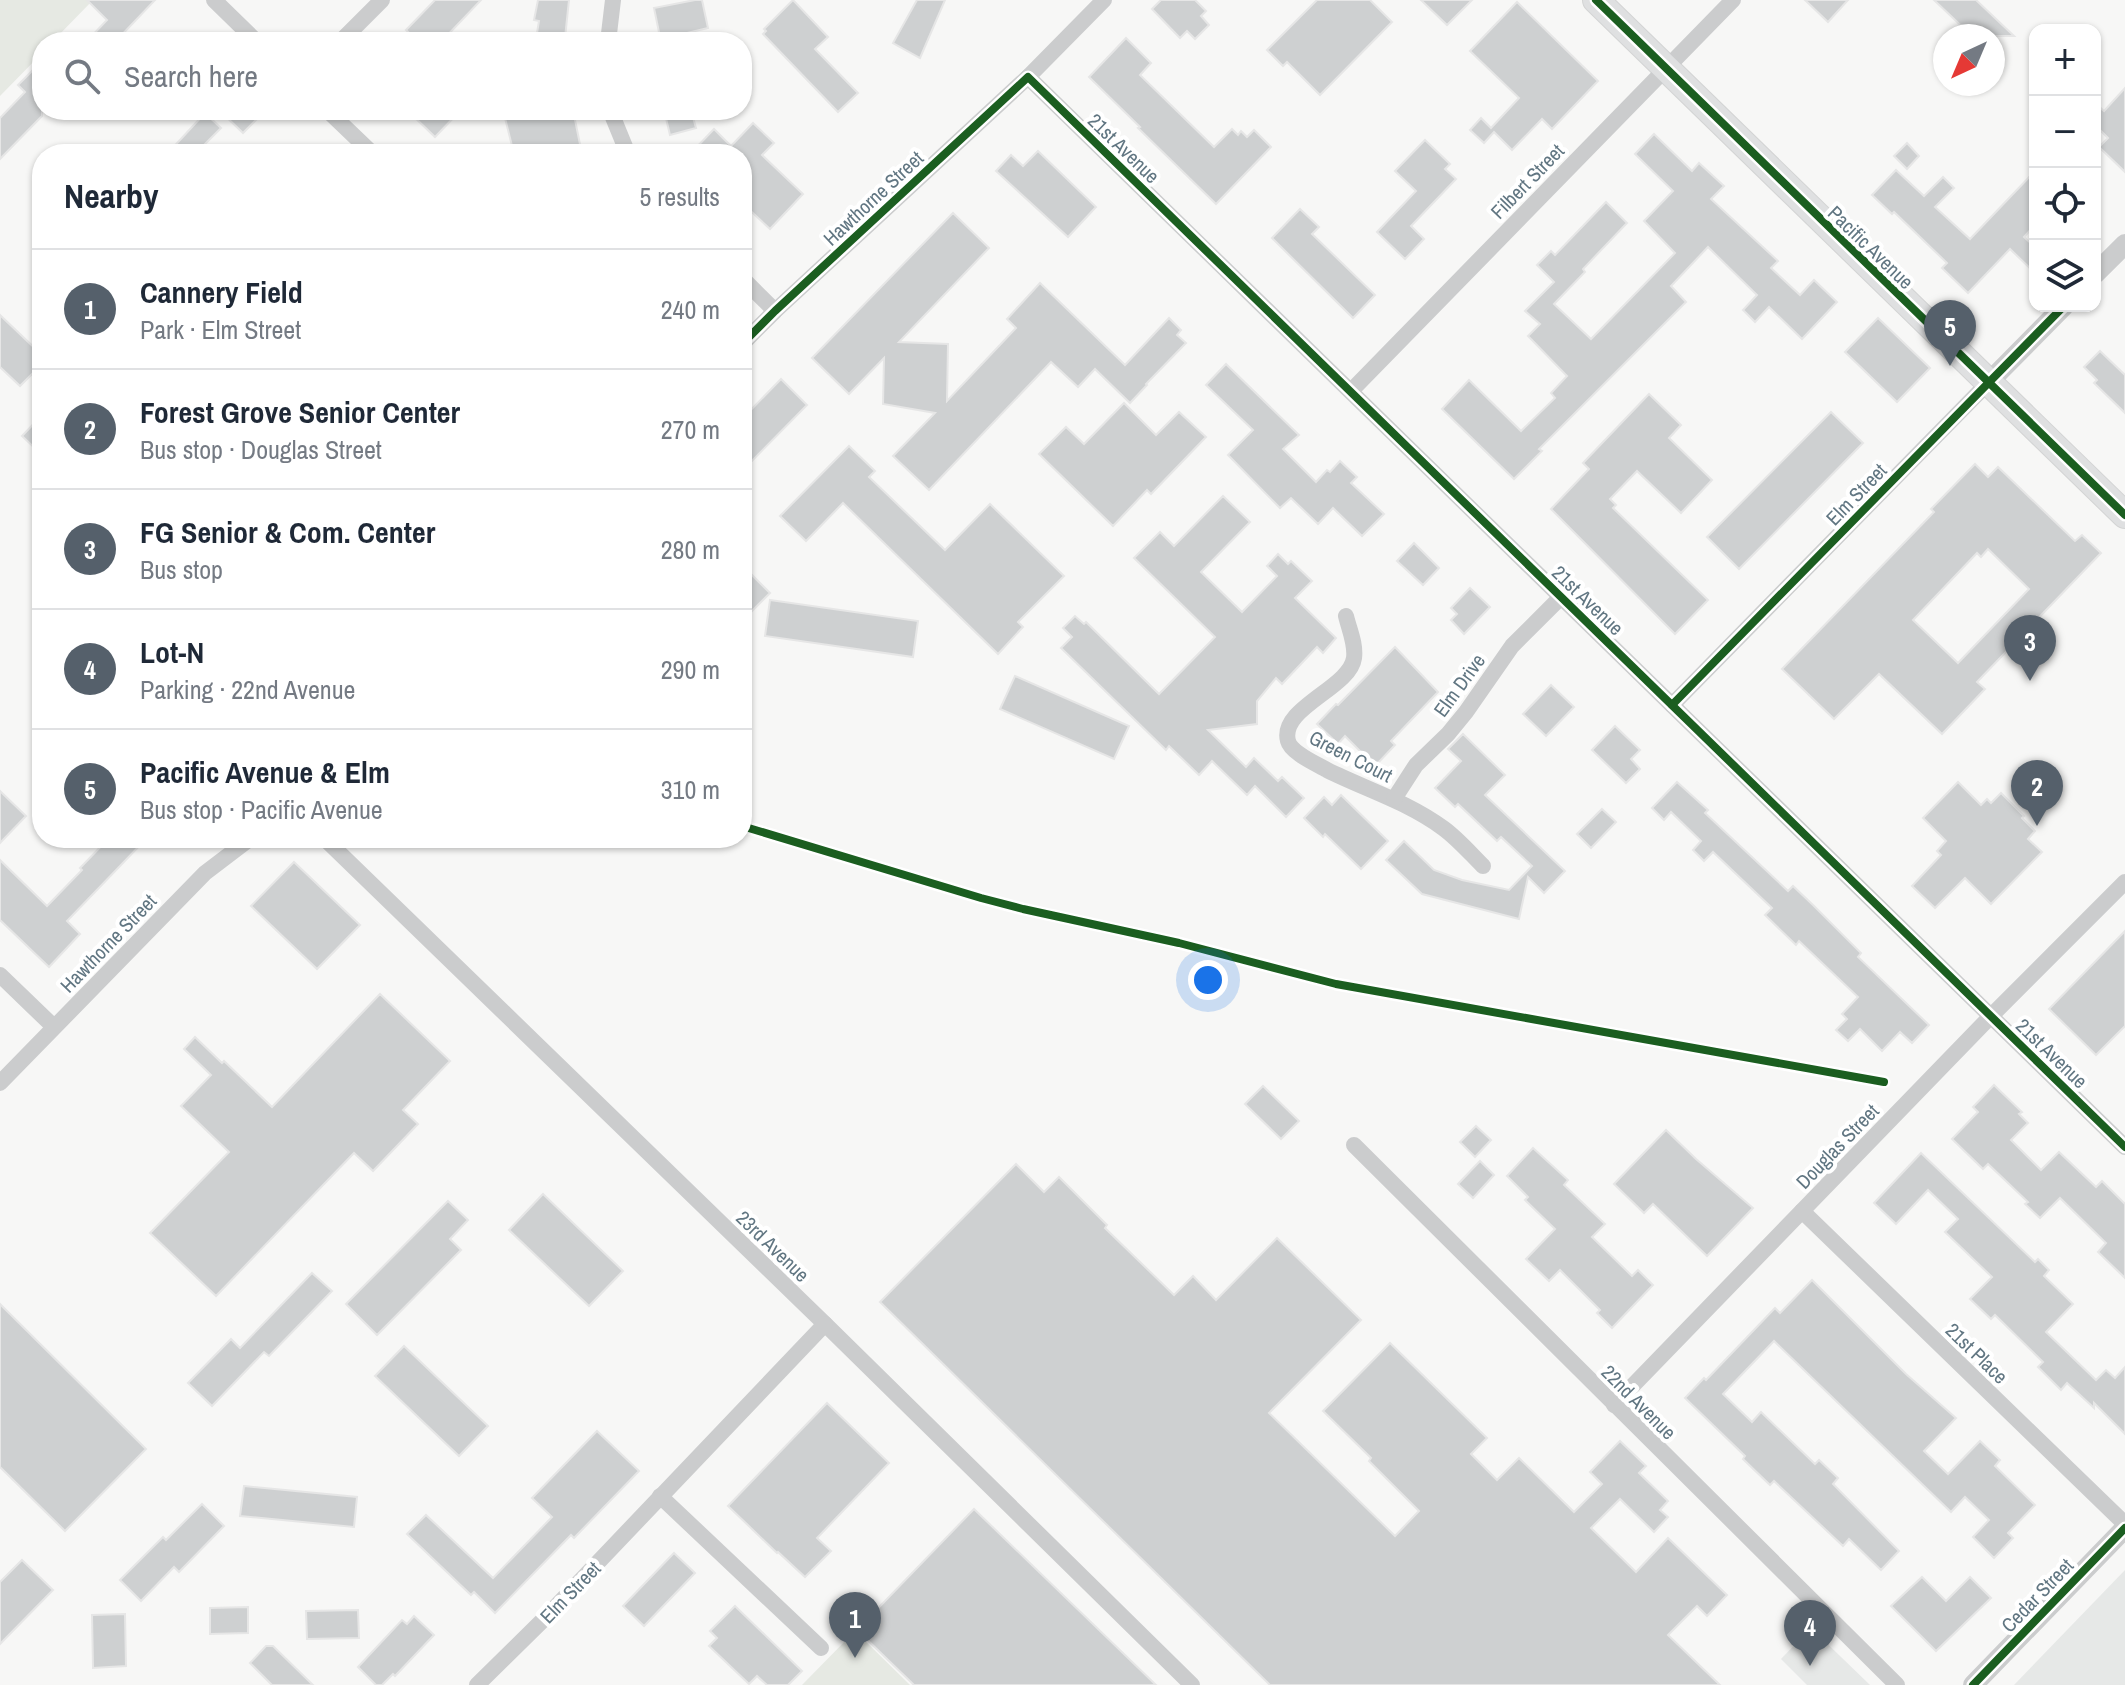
<!DOCTYPE html>
<meta charset="utf-8">
<style>
:root{--surface:#fff;--page:#f6f6f7;--text:#1f2937;--muted:#747a83;--line:#e0e1e3;--accent:#55606b}
body{margin:0;font-family:"Archivo Narrow",sans-serif;background:var(--page);color:var(--text)}
.controls{position:absolute;right:24px;top:24px;display:grid;overflow:hidden;border-radius:16px;box-shadow:0 2px 6px #0004}
.controls button{width:72px;height:72px;display:grid;place-items:center;padding:0;border:0;border-bottom:2px solid var(--line);background:var(--surface);color:var(--text);font:40px sans-serif}
.compass{position:absolute;left:1933px;top:24px;width:72px;height:72px;border-radius:50%;background:var(--surface);box-shadow:0 2px 6px #0004;rotate:224deg}
.you{position:absolute;left:1208px;top:980px;width:28px;height:28px;margin:-20px;border:6px solid #fff;border-radius:50%;background:#1a73e8;box-shadow:0 0 0 12px #1a73e833}
.badge{display:grid;place-items:center;width:52px;height:52px;border-radius:50%;background:var(--accent);color:#fff;font-size:26px;font-weight:700}
.pin{position:absolute;translate:-50% -66px;filter:drop-shadow(0 2px 4px #0008)}
.pin::after{content:'';position:absolute;top:42px;width:28px;height:24px;background:inherit;clip-path:polygon(0 0,100% 0,50% 100%)}
.list{margin:0;padding:0;list-style:none}
h2{display:flex;justify-content:space-between;align-items:center;height:104px;margin:0;padding:0 32px;font-size:34px}
h2 small{font-size:26px;font-weight:400;color:var(--muted)}
.list li{display:grid;grid-template-columns:52px 1fr auto;gap:24px;align-items:center;box-sizing:border-box;height:120px;padding:0 32px;border-top:2px solid var(--line)}
.list b{display:block;font-size:30px;white-space:nowrap}
.list p{margin:0;font-size:26px;white-space:nowrap;color:var(--muted)}
.list em{font-size:26px;font-style:normal;color:var(--muted)}
.icon{flex:none;width:44px;height:44px;fill:none;stroke:currentColor;stroke-width:2;stroke-linecap:round;stroke-linejoin:round}
.map{position:relative;flex:none;width:2125px;height:1685px;overflow:hidden}
.search{position:absolute;background:var(--surface);box-shadow:0 2px 6px #0004;left:32px;top:32px;width:720px;height:88px;display:flex;align-items:center;gap:20px;box-sizing:border-box;padding:0 28px;border-radius:32px;color:var(--muted);font-size:30px}
.panel{position:absolute;background:var(--surface);box-shadow:0 2px 6px #0004;left:32px;top:144px;width:720px;height:704px;border-radius:32px}
.map>svg:first-child{display:block}
</style>
<div class="map">
<svg width="2125" height="1685" viewBox="0 0 2125 1685">
<rect width="100%" height="100%" fill="#f7f7f6"/>
<!-- built -->
<g fill="#e6e8e7">
<path d="M2125,1570V1685H2014Z"/>
<path d="M1811,1628L1870,1685H1807L1781,1659Z"/>
</g>
<!-- green -->
<g fill="#e6e9e3">
<path d="M0,0H93L52,42H42V53L0,96Z"/>
<path d="M855,1631L910,1685H802Z"/>
</g>
<!-- building -->
<g fill="#ced0d1" stroke="#e6e6e6" stroke-width="2" fill-rule="evenodd">
<path d="M87,0H155L115,42H86L107,20Z"/>
<path d="M435,0H481L441,42H419L406,30Z"/>
<path d="M538,0H569L565,38L537,33L539,21L534,20Z"/>
<path d="M695,0H702L708,28L687,33L689,42H661L654,8Z"/>
<path d="M793,0L828,37L815,49L858,93L838,112L763,34L766,31L764,29Z"/>
<path d="M917,0H945L920,58L893,43Z"/>
<path d="M1161,0H1195L1206,11L1201,16L1209,25L1195,39L1187,31L1180,38L1152,9Z"/>
<path d="M1317,0H1370L1392,22L1320,95L1287,62L1283,66L1267,50Z"/>
<path d="M1421,0H1472L1447,25Z"/>
<path d="M1805,0H1848L1828,22Z"/>
<path d="M1934,0H1976L2014,36H1972Z"/>
<path d="M1517,2L1598,81L1552,129L1542,119L1512,150L1494,132L1484,143L1470,130L1481,118L1491,128L1519,98L1470,51Z"/>
<path d="M1126,38L1151,63L1140,75L1214,147L1232,129L1238,135L1241,131L1247,137L1254,130L1271,147L1216,204L1138,128L1140,127L1089,77Z"/>
<path d="M32,71L39,78L42,75V116L0,159V118L25,92L18,85Z"/>
<path d="M2125,88V172L2099,147L2108,138L2095,125V103L2104,111Z"/>
<path d="M219,110H266L243,133Z"/>
<path d="M407,110H461L435,137Z"/>
<path d="M503,110H573L582,154H514Z"/>
<path d="M664,110H691L696,128L670,135Z"/>
<path d="M205,113L221,128L195,154H167Z"/>
<path d="M753,123L774,143L762,155L803,194L770,229L742,203V154H690L714,129L731,146Z"/>
<path d="M1654,134L1692,171L1699,163L1724,186L1711,199L1778,261L1771,268L1800,295L1814,280L1837,302L1802,339L1769,307L1755,322L1743,310L1757,295L1708,247L1671,286L1686,302L1539,449L1542,451L1514,479L1442,409L1469,380L1521,431L1555,398L1551,393L1567,376L1528,336L1540,324L1525,311L1554,282L1537,265L1551,251L1555,255L1606,202L1627,223L1583,269L1585,272L1554,304L1591,339L1675,253L1644,221L1673,191L1635,154Z"/>
<path d="M1425,140L1450,164L1445,169L1456,179L1411,226L1424,239L1405,259L1377,232L1416,191L1395,171Z"/>
<path d="M1907,143L1919,156L1907,169L1894,156Z"/>
<path d="M1038,151L1096,207L1068,237L996,171L1011,155L1023,166Z"/>
<path d="M1896,170L1924,196L1943,177L1954,188L1935,207L1970,239L2035,171V225L2024,237L2035,247V273L2010,249L1968,293L1942,268L1947,263L1894,212L1892,214L1872,195Z"/>
<path d="M1300,209L1319,227L1312,234L1375,295L1353,318L1272,238Z"/>
<path d="M953,213L989,248L899,342L948,344L947,401L1016,328L1007,319L1040,283L1125,365L1169,318L1181,330L1177,335L1186,343L1146,384L1147,385L1130,403L1095,369L1078,387L1051,362L929,490L893,456L935,413L883,404L884,358L849,394L812,358Z"/>
<path d="M0,315L42,355V364L20,386L0,367Z"/>
<path d="M1878,318L1930,368L1897,402L1845,352Z"/>
<path d="M2100,351L2125,375V413L2094,383L2097,380L2084,367Z"/>
<path d="M1226,364L1299,435L1283,449L1316,482L1327,470L1330,472L1340,461L1357,477L1351,483L1384,514L1362,536L1333,508L1318,524L1291,498L1280,508L1228,455L1253,430L1206,385Z"/>
<path d="M781,379L807,405L742,471V419Z"/>
<path d="M1649,394L1681,425L1669,438L1712,480L1681,513L1637,471L1610,499L1616,505L1613,508L1708,600L1675,634L1551,509L1589,469L1583,463Z"/>
<path d="M1124,403L1156,435L1179,412L1206,437L1151,494L1147,490L1113,526L1039,454L1066,427L1084,444Z"/>
<path d="M1831,412L1863,443L1739,569L1707,537Z"/>
<path d="M42,415V455L22,436Z"/>
<path d="M849,446L875,471L869,477L945,550L990,504L1064,576L1018,622L1023,627L998,654L843,503L806,541L780,516Z"/>
<path d="M1975,464L1988,477L1998,467L2075,541L2082,535L2101,553L1977,682L1985,689L1942,734L1879,674L1834,719L1782,669L1934,512L1931,509ZM1988,549L2029,589L1958,663L1913,620L1977,553L1981,557Z"/>
<path d="M1223,496L1250,522L1201,572L1242,612L1277,576L1267,566L1278,554L1288,564L1291,561L1312,581L1295,598L1336,638L1323,653L1317,647L1282,684L1276,678L1257,701V724L1208,730L1246,767L1254,758L1278,781L1282,777L1304,798L1286,817L1255,786L1247,795L1212,761L1199,775L1169,746L1166,750L1061,648L1072,637L1063,628L1075,616L1084,624L1086,622L1159,694L1215,637L1134,558L1160,532L1174,546Z"/>
<path d="M1414,543L1439,568L1423,585L1397,561Z"/>
<path d="M742,565L770,593L742,621Z"/>
<path d="M1470,588L1490,607L1464,634L1451,620L1457,614L1451,608Z"/>
<path d="M770,600L918,621L913,657L765,636Z"/>
<path d="M1395,647L1438,692L1391,741L1395,745L1375,766L1345,736L1338,744L1317,724L1336,704L1338,705Z"/>
<path d="M1015,676L1129,726L1114,759L1000,709Z"/>
<path d="M1551,685L1574,707L1546,736L1523,714Z"/>
<path d="M1615,726L1640,750L1631,759L1640,769L1626,783L1592,750Z"/>
<path d="M1463,734L1505,775L1485,795L1565,871L1544,893L1528,877L1519,919L1422,894L1386,860L1404,841L1434,870L1462,880L1509,890L1532,866L1501,837L1497,841L1458,804L1455,807L1435,788L1461,761L1448,749Z"/>
<path d="M1677,782L1708,810L1705,813L1788,891L1793,886L1813,905L1861,953L1858,957L1929,1025L1912,1043L1900,1032L1882,1051L1860,1029L1848,1041L1836,1030L1847,1019L1842,1014L1858,997L1799,941L1796,945L1765,915L1772,908L1713,852L1704,861L1693,850L1701,841L1671,812L1664,820L1652,808Z"/>
<path d="M1958,782L1981,805L1987,799L1991,803L2001,793L2024,816L2022,818L2035,831L2028,839L2042,852L1991,904L1965,878L1935,908L1912,886L1941,855L1937,851L1946,841L1923,818Z"/>
<path d="M0,791L26,816L0,843Z"/>
<path d="M1341,795L1388,841L1361,869L1325,834L1323,837L1304,818L1324,797L1332,805Z"/>
<path d="M1602,809L1616,822L1591,848L1577,834Z"/>
<path d="M109,838H147L67,921L80,934L49,967L0,920V860L47,906L82,870L80,868Z"/>
<path d="M294,862L360,925L317,969L251,906Z"/>
<path d="M2125,931V1026L2096,1055L2049,1009Z"/>
<path d="M380,994L450,1061L403,1110L418,1124L373,1171L354,1153L216,1296L150,1233L229,1152L181,1106L211,1075L184,1049L195,1037L222,1063L224,1061L272,1107Z"/>
<path d="M1994,1085L2022,1112L2019,1114L2028,1123L2011,1140L2041,1170L2059,1152L2096,1187L2102,1181L2125,1204V1278L2098,1252L2106,1243L2060,1198L2040,1218L2025,1204L2028,1202L1988,1164L1983,1169L1952,1139L1978,1112L1973,1107Z"/>
<path d="M1263,1086L1299,1121L1281,1139L1245,1104Z"/>
<path d="M1476,1126L1491,1140L1475,1157L1460,1142Z"/>
<path d="M1666,1130L1696,1159L1753,1208L1707,1256L1653,1204L1644,1213L1614,1184Z"/>
<path d="M1533,1148L1568,1180L1564,1185L1605,1224L1592,1237L1632,1276L1638,1270L1653,1285L1612,1328L1597,1313L1600,1310L1560,1270L1549,1281L1526,1259L1555,1229L1525,1200L1528,1197L1507,1176Z"/>
<path d="M1921,1153L2035,1262L2038,1259L2049,1270L2044,1276L2073,1304L2046,1332L2096,1380L2106,1370L2115,1378L2125,1367V1434L2094,1403V1408L2067,1383L2061,1390L2038,1367L2043,1362L1995,1315L1991,1319L1970,1299L1992,1277L1945,1232L1958,1219L1928,1190L1896,1224L1874,1203Z"/>
<path d="M1480,1161L1494,1175L1473,1198L1458,1184Z"/>
<path d="M1016,1164L1044,1192L1059,1177L1107,1225L1105,1228L1174,1295L1193,1276L1216,1300L1277,1238L1361,1320L1269,1413L1395,1536L1419,1511L1369,1461L1371,1458L1323,1411L1390,1343L1487,1438L1471,1454L1497,1480L1519,1458L1574,1512L1602,1484L1590,1472L1620,1441L1646,1466L1639,1473L1668,1501L1660,1510L1668,1517L1654,1532L1620,1499L1591,1528L1636,1572L1668,1538L1727,1595L1707,1616L1697,1606L1668,1635L1720,1685H1270L880,1302Z"/>
<path d="M543,1194L623,1271L589,1306L509,1230Z"/>
<path d="M448,1201L468,1220L450,1239L461,1250L377,1335L346,1304Z"/>
<path d="M312,1273L332,1291L269,1356L264,1352L212,1406L188,1383L231,1339L240,1348Z"/>
<path d="M1812,1280L1906,1374L1956,1418L1924,1451L1948,1474L1980,1441L2000,1460L1995,1466L2035,1505L2008,1533L2013,1538L1994,1558L1973,1537L1989,1520L1965,1497L1951,1512L1774,1341L1723,1394L1752,1422L1761,1412L1815,1464L1819,1460L1838,1478L1833,1484L1899,1551L1881,1570L1849,1539L1843,1546L1774,1481L1770,1485L1743,1459L1745,1456L1685,1398L1704,1378L1706,1380L1775,1308L1780,1313Z"/>
<path d="M0,1304L146,1449L65,1531L0,1467Z"/>
<path d="M404,1346L488,1426L459,1456L375,1376Z"/>
<path d="M827,1403L889,1463L817,1538L831,1551L805,1577L778,1552L777,1553L728,1506Z"/>
<path d="M597,1431L639,1471L574,1538L571,1535L495,1613L474,1592L471,1595L407,1534L426,1515L493,1578L552,1517L532,1498Z"/>
<path d="M244,1486L357,1497L354,1527L240,1516Z"/>
<path d="M202,1504L224,1526L179,1572L174,1567L141,1601L120,1580L163,1537L166,1540Z"/>
<path d="M974,1509L1156,1685H914L857,1630Z"/>
<path d="M674,1553L695,1573L644,1626L623,1606Z"/>
<path d="M22,1560L53,1590L0,1644V1582Z"/>
<path d="M1922,1577L1946,1601L1970,1577L1991,1598L1936,1651L1891,1606Z"/>
<path d="M735,1606L802,1671L788,1685H767L757,1676L749,1684L709,1646L717,1638L710,1631Z"/>
<path d="M248,1607V1633L210,1634V1608Z"/>
<path d="M358,1610L359,1638L307,1639L306,1611Z"/>
<path d="M125,1614L126,1666L93,1668L92,1615Z"/>
<path d="M414,1616L434,1635L395,1676L393,1674L382,1685H376L358,1667L402,1620L407,1624Z"/>
<path d="M266,1646H273L313,1685H272L250,1663Z"/>
</g>
<g fill="none" stroke-linecap="round" stroke-linejoin="round">
<!-- primary casing -->
<g stroke="#d3d4d4" stroke-width="28">
<path id="primary" d="M1596,0L2125,515"/>
</g>
<!-- minor -->
<g stroke="#cbcccd" stroke-width="16">
<path d="M214,0L257,42"/>
<path d="M340,42L382,0"/>
<path d="M608,42L613,0"/>
<path d="M1028,77L2125,1147"/>
<path d="M327,110L373,154"/>
<path d="M610,110L628,154"/>
<path d="M742,278L775,311"/>
<path d="M742,344L775,311L1028,77L1104,0"/>
<path d="M1351,391L1733,0"/>
<path d="M1346,616C1349,629 1356,644 1354,658C1350,688 1279,708 1288,741C1291,753 1317,764 1327,770C1365,789 1408,802 1443,828C1457,838 1470,853 1483,866"/>
<path d="M1672,705L1989,382"/>
<path d="M1394,799L1416,765L1448,734L1466,712L1512,646L1561,597"/>
<path d="M324,838L825,1324L1192,1685"/>
<path d="M0,975L54,1027"/>
<path d="M0,1083L205,873L251,838"/>
<path d="M1354,1145L1897,1685"/>
<path d="M1802,1211L2125,1524"/>
<path d="M1614,1405L1991,1016L2125,882"/>
<path d="M660,1496L821,1648"/>
<path d="M477,1685L544,1619L825,1324"/>
</g>
<!-- tertiary -->
<g stroke="#cbcccd" stroke-width="20">
<path d="M2095,274L2125,244"/>
<path d="M1989,382L2064,306"/>
<path d="M1973,1685L2125,1528"/>
</g>
<!-- primary -->
<use href="#primary" stroke="#dfe0e1" stroke-width="26"/>
<!-- cycleway casing -->
<g stroke="#fff" stroke-width="13">
<g id="cycleway">
<path d="M1596,0L2125,515"/>
<path d="M742,344L775,311L1028,77L2125,1147"/>
<path d="M1672,705L2064,306"/>
<path d="M742,826L981,898L1023,909L1179,943L1336,984L1884,1082"/>
<path d="M1973,1685L2125,1528"/>
</g>
</g>
<!-- cycleway -->
<use href="#cycleway" stroke="#1b5e20" stroke-width="8"/>
</g>
<g text-anchor="middle" dominant-baseline="central" stroke-width="8" stroke-linejoin="round" paint-order="stroke">
<!-- street labels -->
<g font-size="20" fill="#617682" stroke="#fff">
<text transform="translate(1124 148) rotate(44)">21st Avenue</text>
<text transform="translate(1527 181) rotate(-46)">Filbert Street</text>
<text transform="translate(873 198) rotate(-43)">Hawthorne Street</text>
<text transform="translate(1871 247) rotate(44)">Pacific Avenue</text>
<text transform="translate(1856 494) rotate(-46)">Elm Street</text>
<text transform="translate(1588 600) rotate(44)">21st Avenue</text>
<text transform="translate(1459 685) rotate(-54)">Elm Drive</text>
<text transform="translate(1351 756) rotate(27)">Green Court</text>
<text transform="translate(108 943) rotate(-46)">Hawthorne Street</text>
<text transform="translate(2052 1053) rotate(44)">21st Avenue</text>
<text transform="translate(1837 1146) rotate(-46)">Douglas Street</text>
<text transform="translate(773 1246) rotate(44)">23rd Avenue</text>
<text transform="translate(1977 1353) rotate(44)">21st Place</text>
<text transform="translate(1639 1402) rotate(45)">22nd Avenue</text>
<text transform="translate(570 1592) rotate(-46)">Elm Street</text>
<text transform="translate(2037 1595) rotate(-46)">Cedar Street</text>
</g>
</g>
</svg>
<div class="controls">
<button>+</button>
<button>−</button>
<button><svg class="icon" aria-label="locate" viewBox="0 0 24 24"><circle cx="12" cy="12" r="6"/><path d="M12 2v4M12 18v4M2 12h4M18 12h4"/></svg></button>
<button><svg class="icon" aria-label="layers" viewBox="0 0 24 24"><path d="M12 4l9 5-9 5-9-5zM3 14l9 5 9-5"/></svg></button>
</div>
<svg class="compass" viewBox="-18 -18 36 36"><path d="M0-13l5 13h-10z" fill="#e53935"/><path d="M0 13l5-13h-10z" fill="#747a83"/></svg>
<div class="you"></div>
<div class="pin badge" style="left:855px;top:1658px">1</div>
<div class="pin badge" style="left:2037px;top:826px">2</div>
<div class="pin badge" style="left:2030px;top:681px">3</div>
<div class="pin badge" style="left:1810px;top:1666px">4</div>
<div class="pin badge" style="left:1950px;top:366px">5</div>
<div class="search"><svg class="icon" aria-label="search" viewBox="0 0 24 24"><circle cx="10" cy="10" r="6"/><path d="M15 15l6 6"/></svg>Search here</div>
<section class="panel">
<h2>Nearby<small>5 results</small></h2>
<ul class="list">
<li><span class="badge">1</span><div><b>Cannery Field</b><p>Park · Elm Street</p></div><em>240 m</em></li>
<li><span class="badge">2</span><div><b>Forest Grove Senior Center</b><p>Bus stop · Douglas Street</p></div><em>270 m</em></li>
<li><span class="badge">3</span><div><b>FG Senior &amp; Com. Center</b><p>Bus stop</p></div><em>280 m</em></li>
<li><span class="badge">4</span><div><b>Lot-N</b><p>Parking · 22nd Avenue</p></div><em>290 m</em></li>
<li><span class="badge">5</span><div><b>Pacific Avenue &amp; Elm</b><p>Bus stop · Pacific Avenue</p></div><em>310 m</em></li>
</ul>
</section>
</div>
